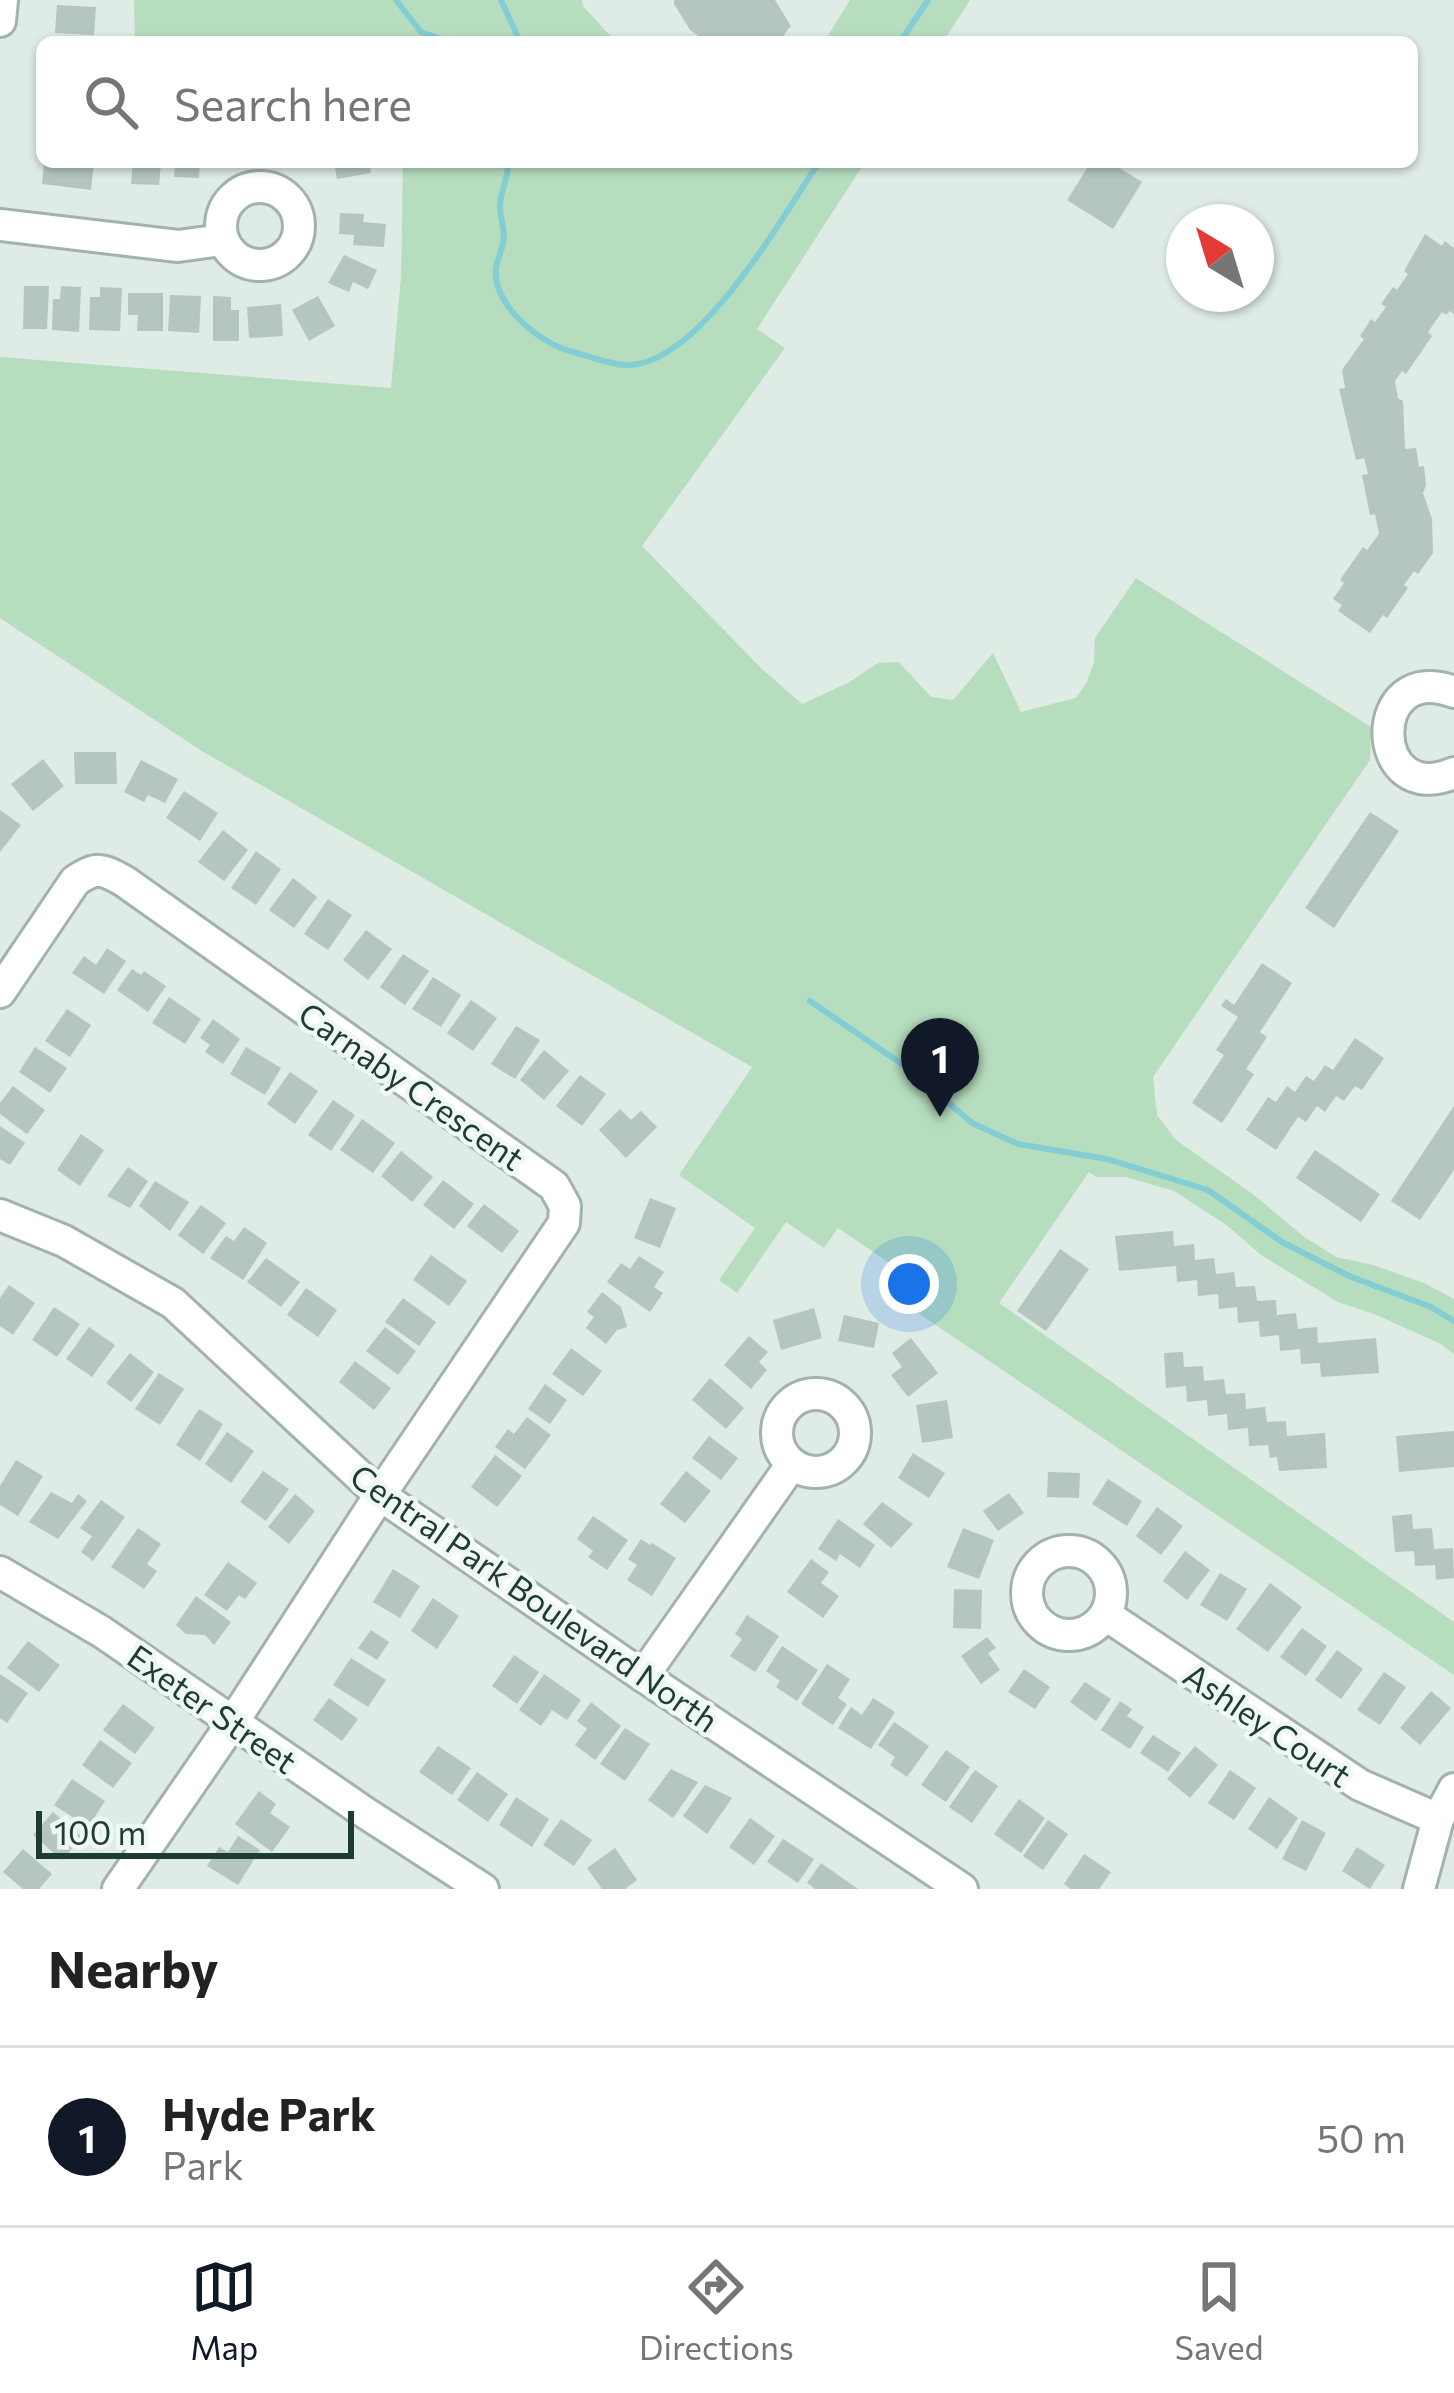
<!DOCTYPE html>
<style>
:root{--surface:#fff;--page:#f6f6f6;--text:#222;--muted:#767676;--line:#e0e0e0;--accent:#111827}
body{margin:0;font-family:Commissioner,sans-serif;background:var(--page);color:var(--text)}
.compass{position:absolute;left:1166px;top:204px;width:108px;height:108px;border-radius:50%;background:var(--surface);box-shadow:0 3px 9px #0004;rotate:322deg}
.scale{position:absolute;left:36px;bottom:30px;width:318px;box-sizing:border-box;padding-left:12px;border:6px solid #1f3c32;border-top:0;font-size:33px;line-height:42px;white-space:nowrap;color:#1f3c32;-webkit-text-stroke:9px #eff8f3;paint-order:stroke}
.you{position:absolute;left:909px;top:1284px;width:42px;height:42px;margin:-30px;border:9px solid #fff;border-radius:50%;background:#1a73e8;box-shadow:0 0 0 18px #1a73e833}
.badge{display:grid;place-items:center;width:78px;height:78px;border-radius:50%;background:var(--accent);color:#fff;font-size:39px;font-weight:700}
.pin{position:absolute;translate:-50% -99px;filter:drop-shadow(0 3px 6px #0008)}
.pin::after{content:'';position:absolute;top:63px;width:42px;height:36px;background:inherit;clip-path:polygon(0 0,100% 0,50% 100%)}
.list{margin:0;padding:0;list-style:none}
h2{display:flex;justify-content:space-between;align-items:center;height:156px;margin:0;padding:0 48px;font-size:51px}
h2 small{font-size:39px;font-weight:400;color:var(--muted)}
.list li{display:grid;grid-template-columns:78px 1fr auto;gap:36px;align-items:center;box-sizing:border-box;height:180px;padding:0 48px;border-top:3px solid var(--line)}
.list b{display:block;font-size:45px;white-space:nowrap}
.list p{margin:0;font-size:39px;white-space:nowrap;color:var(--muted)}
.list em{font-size:39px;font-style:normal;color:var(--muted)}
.icon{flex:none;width:66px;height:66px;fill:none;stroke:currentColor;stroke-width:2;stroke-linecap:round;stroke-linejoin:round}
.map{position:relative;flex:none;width:1454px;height:1889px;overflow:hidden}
.search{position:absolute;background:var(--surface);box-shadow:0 3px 9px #0004;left:36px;right:36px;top:36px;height:132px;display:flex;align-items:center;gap:30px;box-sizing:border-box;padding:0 42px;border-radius:18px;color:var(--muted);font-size:45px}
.sheet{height:336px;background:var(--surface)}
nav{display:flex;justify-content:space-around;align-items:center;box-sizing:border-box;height:168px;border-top:3px solid var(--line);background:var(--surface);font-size:33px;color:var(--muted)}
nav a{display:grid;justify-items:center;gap:6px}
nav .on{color:var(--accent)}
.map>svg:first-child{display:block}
</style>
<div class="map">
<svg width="1454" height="1889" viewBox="0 0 1454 1889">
<rect width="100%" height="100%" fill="#dfebe5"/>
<!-- green -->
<g fill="#b6debe">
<path d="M134,0H582L583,6L616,42H135Z"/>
<path d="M850,0H970L943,42H824Z"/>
<path d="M403,162H865L757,329L785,348L642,546L762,669L802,704L848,683L878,663L899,662L931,697L953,700L993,653L1021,712L1076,698L1087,682L1094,662L1095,638L1136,578L1371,727L1370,760L1153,1077L1157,1115L1176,1140L1254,1195L1303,1236L1336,1257L1373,1265L1424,1283L1454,1299V1354L1441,1344L1374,1314L1338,1302L1261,1255L1225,1224L1174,1191L1126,1177H1096L1089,1172L999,1303L1454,1622V1675L906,1305L919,1283L838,1228L824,1248L786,1222L737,1293L719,1280L755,1228L679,1175L752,1067L200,750L0,618V357L391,388L401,276Z"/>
</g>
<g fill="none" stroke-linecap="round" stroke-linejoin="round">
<!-- stream -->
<g stroke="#83ced4" stroke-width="6">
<path d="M396,0L421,32L449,42"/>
<path d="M501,0L517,35V42"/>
<path d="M900,42L928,0"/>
<path d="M508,162C509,177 500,192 500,207C500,219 506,230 503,243C499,262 492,266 498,287C508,316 544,345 573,352C589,356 610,365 627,365C699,366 783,216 819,162"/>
<path d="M810,1001L912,1071L972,1123L1018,1144L1107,1159L1208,1190L1282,1242L1349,1276L1431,1307L1454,1321"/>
</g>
</g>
<!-- building -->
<g fill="#b4c6bd">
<path d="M674,0H775L791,26L783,36L785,42H708L690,30L674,4Z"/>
<path d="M57,5L96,7L94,35L55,33Z"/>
<path d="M44,162H94L91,190L42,184Z"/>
<path d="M133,162H161L159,185L131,184Z"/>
<path d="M175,162H200L199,178L174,177Z"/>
<path d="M334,162H369L371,173L337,179Z"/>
<path d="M1091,162H1110L1142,182L1113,229L1067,200Z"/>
<path d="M340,213L364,214L363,222L386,224L384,247L353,245L354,235L339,234Z"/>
<path d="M1425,234L1442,246L1445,241L1454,248V314L1450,311L1446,315L1442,312L1428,332L1432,336L1406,374L1402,371L1395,381L1398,398L1403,401L1405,449L1416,448L1419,467L1424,466L1426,485L1423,493L1432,519L1433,553L1418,574L1414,571L1404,585L1408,588L1387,618L1383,615L1370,633L1338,611L1342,605L1333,599L1344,583L1340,580L1363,547L1367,550L1379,534L1375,514L1370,515L1362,475L1368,474L1364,458L1356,460L1339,389L1345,388L1342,370L1364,339L1360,336L1371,319L1375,322L1386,307L1381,304L1393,287L1397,290L1408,274L1404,271Z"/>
<path d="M344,255L377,270L368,289L353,282L349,292L328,283Z"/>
<path d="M24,286H49L47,329H23Z"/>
<path d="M61,286L81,287L79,332L52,330L53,299H60Z"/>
<path d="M100,287L122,288L120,331L89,330L90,297H100Z"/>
<path d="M128,293H163V331H137L138,315H128Z"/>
<path d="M170,295L201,296L199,333L168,331Z"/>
<path d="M213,296L231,297V310H239V341H213Z"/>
<path d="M318,296L335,326L309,341L292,310Z"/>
<path d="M281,304L283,336L249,338L247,307Z"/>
<path d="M74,752H116L117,784H75Z"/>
<path d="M43,759L64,786L33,811L11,784Z"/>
<path d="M141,760L178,779L165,803L148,795L144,802L124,792Z"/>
<path d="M184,791L218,813L200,841L166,818Z"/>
<path d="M0,810L21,825L0,852Z"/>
<path d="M1370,812L1399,831L1334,928L1305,908Z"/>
<path d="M223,830L248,850L224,881L198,862Z"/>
<path d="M256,851L281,869L256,905L231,888Z"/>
<path d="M293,878L317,897L294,928L269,910Z"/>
<path d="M328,899L352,915L328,950L304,934Z"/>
<path d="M366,930L392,949L368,980L343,960Z"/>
<path d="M107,948L126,961L104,994L72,973L84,956L96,965Z"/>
<path d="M403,954L429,971L405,1005L380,987Z"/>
<path d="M1262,963L1292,983L1260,1032L1267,1037L1246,1069L1254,1074L1222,1123L1192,1103L1224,1055L1216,1050L1238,1017L1221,1006L1226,999L1234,1005Z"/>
<path d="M132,969L141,975L144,971L166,986L148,1012L117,990Z"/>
<path d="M433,977L461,995L441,1027L412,1009Z"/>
<path d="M169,997L201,1019L185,1044L152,1023Z"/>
<path d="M471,1000L497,1018L473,1051L447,1033Z"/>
<path d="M67,1009L91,1025L70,1057L45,1041Z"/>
<path d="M213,1019L240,1039L223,1064L205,1052L210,1045L200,1038Z"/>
<path d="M516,1026L540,1040L515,1079L491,1064Z"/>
<path d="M1355,1038L1384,1058L1362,1090L1355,1086L1344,1101L1336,1096L1325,1112L1317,1106L1306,1122L1298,1117L1276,1150L1246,1130L1268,1097L1276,1102L1287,1086L1295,1092L1306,1076L1314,1081L1325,1065L1333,1070Z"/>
<path d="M35,1047L67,1068L50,1093L19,1072Z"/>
<path d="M246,1047L281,1068L265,1095L230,1074Z"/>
<path d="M544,1050L569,1071L544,1100L520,1080Z"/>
<path d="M290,1072L318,1091L295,1124L267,1104Z"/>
<path d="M580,1075L606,1094L582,1126L556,1106Z"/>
<path d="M13,1086L45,1110L27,1134L0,1114V1103Z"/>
<path d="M333,1100L355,1115L331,1151L308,1135Z"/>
<path d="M1454,1106V1170L1420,1220L1391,1201Z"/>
<path d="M620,1109L631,1120L641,1111L657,1127L626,1158L599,1130Z"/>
<path d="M362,1119L395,1143L373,1173L340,1150Z"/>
<path d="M0,1126L25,1143L10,1165L0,1159Z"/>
<path d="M81,1134L104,1150L80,1186L57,1170Z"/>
<path d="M1315,1150L1380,1194L1361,1222L1296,1178Z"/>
<path d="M401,1151L433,1177L412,1202L381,1176Z"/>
<path d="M128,1167L148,1181L130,1208L107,1196Z"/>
<path d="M443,1180L474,1204L454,1229L423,1205Z"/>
<path d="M155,1181L189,1202L170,1231L139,1206Z"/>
<path d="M650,1198L676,1208L660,1248L634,1238Z"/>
<path d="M484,1204L519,1231L502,1253L467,1226Z"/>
<path d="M201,1205L226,1223L203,1254L178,1235Z"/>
<path d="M244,1227L267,1243L243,1280L210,1258L226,1236L234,1241Z"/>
<path d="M1173,1231L1174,1246L1194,1244L1195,1260L1214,1258L1216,1274L1234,1272L1236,1287L1255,1286L1257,1301L1276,1300L1277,1315L1296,1313L1298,1329L1317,1327L1318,1343L1376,1338L1379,1373L1321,1377L1320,1363L1301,1364L1300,1349L1280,1351L1279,1335L1260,1337L1259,1321L1238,1323L1237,1307L1219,1309L1218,1294L1198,1296L1197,1280L1177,1282L1176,1266L1119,1271L1115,1236Z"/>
<path d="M1060,1249L1089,1269L1046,1331L1017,1311Z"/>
<path d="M431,1255L467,1281L449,1306L413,1280Z"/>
<path d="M639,1256L664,1272L654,1287L663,1293L650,1312L607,1282L621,1263L630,1269Z"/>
<path d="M266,1258L300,1282L281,1307L247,1282Z"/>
<path d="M9,1285L35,1303L13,1335L0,1326V1298Z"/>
<path d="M306,1288L337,1310L318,1337L287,1315Z"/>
<path d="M602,1292L621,1307L627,1327L617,1330L606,1344L586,1328L594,1317L587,1312Z"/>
<path d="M403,1298L436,1322L419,1346L385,1322Z"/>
<path d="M54,1307L80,1324L57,1357L32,1340Z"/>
<path d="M814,1308L822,1338L781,1350L773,1320Z"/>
<path d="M844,1315L879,1323L874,1348L838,1341Z"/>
<path d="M89,1327L115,1345L92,1377L66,1359Z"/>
<path d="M385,1327L416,1351L398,1375L366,1351Z"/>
<path d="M749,1336L768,1352L759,1362L767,1370L751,1389L724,1365Z"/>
<path d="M911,1338L938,1373L908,1397L891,1375L902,1367L892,1353Z"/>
<path d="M571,1348L602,1371L583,1396L552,1374Z"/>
<path d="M1183,1352L1184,1367L1203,1366L1204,1381L1224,1379L1226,1394L1245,1393L1246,1409L1265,1407L1267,1422L1286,1421L1287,1436L1325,1433L1327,1468L1279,1471L1277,1457L1270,1458L1268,1445L1249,1446L1248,1428L1228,1430L1227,1414L1208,1416L1207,1400L1187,1402L1186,1386L1166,1388L1164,1353Z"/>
<path d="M130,1353L154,1372L131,1402L106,1383Z"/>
<path d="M355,1361L391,1388L374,1410L339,1382Z"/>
<path d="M159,1373L184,1389L160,1425L135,1409Z"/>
<path d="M710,1378L744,1408L726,1429L692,1400Z"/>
<path d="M545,1384L567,1400L550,1424L528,1409Z"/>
<path d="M947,1400L953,1438L922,1443L916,1405Z"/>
<path d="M199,1409L223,1424L200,1461L176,1445Z"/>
<path d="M527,1417L551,1435L525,1469L495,1447L508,1429L514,1434Z"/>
<path d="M1454,1431V1467L1399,1472L1396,1436Z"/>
<path d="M227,1432L254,1451L231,1483L205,1464Z"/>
<path d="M709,1436L738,1458L721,1480L692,1458Z"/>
<path d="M913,1453L945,1473L929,1498L898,1478Z"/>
<path d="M495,1455L522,1476L497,1507L471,1487Z"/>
<path d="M16,1460L43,1476L18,1516L0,1505V1486Z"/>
<path d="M263,1471L289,1489L266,1521L240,1502Z"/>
<path d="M686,1471L711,1491L685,1523L660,1504Z"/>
<path d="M1048,1472L1080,1473L1079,1498L1047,1497Z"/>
<path d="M1108,1479L1142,1501L1127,1526L1092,1504Z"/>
<path d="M51,1492L72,1503L78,1494L87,1501L58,1539L29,1522Z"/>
<path d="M1009,1493L1024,1513L998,1531L983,1511Z"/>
<path d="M295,1494L315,1511L289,1544L268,1527Z"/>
<path d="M101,1500L125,1517L93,1561L81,1552L92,1536L80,1528Z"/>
<path d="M882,1502L913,1524L891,1548L863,1524Z"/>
<path d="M1157,1507L1183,1526L1161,1555L1136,1536Z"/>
<path d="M1412,1514L1413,1529L1432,1528L1434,1549L1453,1548L1454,1578L1436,1580L1435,1565L1415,1566L1414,1551L1395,1552L1392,1516Z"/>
<path d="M593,1516L628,1540L607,1570L588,1557L593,1551L577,1539Z"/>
<path d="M838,1519L875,1545L860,1568L840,1554L836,1561L818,1549Z"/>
<path d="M138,1528L161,1544L147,1564L157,1571L144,1589L111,1567Z"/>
<path d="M963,1528L994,1540L979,1579L947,1567Z"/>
<path d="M641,1539L650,1545L652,1543L676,1558L652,1596L627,1580L637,1565L628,1559Z"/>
<path d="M1185,1551L1210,1570L1187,1600L1163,1581Z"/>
<path d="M811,1559L829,1572L821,1583L839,1596L823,1618L787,1592Z"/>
<path d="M228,1562L257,1583L245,1599L239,1595L227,1611L204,1595Z"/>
<path d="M393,1569L420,1586L400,1618L373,1602Z"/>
<path d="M1220,1573L1247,1589L1227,1621L1200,1605Z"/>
<path d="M1270,1583L1302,1607L1268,1652L1236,1629Z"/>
<path d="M954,1589L982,1590L981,1629L953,1628Z"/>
<path d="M196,1596L231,1622L214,1645L205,1635L186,1634L176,1625Z"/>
<path d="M433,1598L459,1616L437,1649L411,1631Z"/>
<path d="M747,1615L779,1636L755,1672L730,1656L742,1639L735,1634Z"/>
<path d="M1302,1628L1327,1646L1306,1676L1280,1657Z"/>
<path d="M371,1630L389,1642L377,1660L358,1648Z"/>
<path d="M987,1637L996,1648L988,1653L1000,1670L981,1684L961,1656Z"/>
<path d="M28,1641L60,1665L39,1692L7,1668Z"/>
<path d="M782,1646L818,1670L797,1701L776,1687L780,1681L766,1671Z"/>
<path d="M1337,1650L1363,1669L1341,1699L1315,1680Z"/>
<path d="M514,1655L539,1672L517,1704L492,1686Z"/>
<path d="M351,1658L386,1680L368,1707L333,1685Z"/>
<path d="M827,1664L850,1679L838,1698L847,1704L833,1725L801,1704Z"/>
<path d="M1024,1669L1050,1687L1035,1709L1008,1692Z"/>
<path d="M1384,1672L1406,1687L1380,1725L1357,1710Z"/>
<path d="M0,1674L28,1693L7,1723L0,1718Z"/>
<path d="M544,1674L581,1700L567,1720L552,1710L541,1726L519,1710Z"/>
<path d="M1085,1682L1111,1699L1096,1721L1070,1702Z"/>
<path d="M1431,1691L1451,1708L1420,1745L1400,1728Z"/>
<path d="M329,1698L358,1719L342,1741L313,1720Z"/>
<path d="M873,1698L895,1712L871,1749L838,1728L851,1707L862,1715Z"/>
<path d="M1120,1701L1132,1709L1127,1716L1144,1727L1130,1749L1101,1730Z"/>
<path d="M591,1702L621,1726L595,1760L575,1745L587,1729L577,1721Z"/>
<path d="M123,1704L155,1728L135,1754L103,1730Z"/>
<path d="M894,1722L929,1746L907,1777L890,1765L895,1757L878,1745Z"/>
<path d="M625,1728L650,1744L625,1781L600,1764Z"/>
<path d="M1153,1735L1181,1753L1168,1772L1140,1753Z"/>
<path d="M100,1740L132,1763L113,1788L82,1765Z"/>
<path d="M438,1746L471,1768L452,1795L419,1772Z"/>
<path d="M1195,1746L1218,1765L1190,1798L1167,1779Z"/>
<path d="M946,1750L970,1767L946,1802L921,1785Z"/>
<path d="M671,1769L698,1782L673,1818L648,1800Z"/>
<path d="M975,1770L998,1786L972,1823L949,1807Z"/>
<path d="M1230,1770L1256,1788L1234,1820L1208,1803Z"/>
<path d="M477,1772L508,1794L488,1822L457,1800Z"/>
<path d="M72,1779L105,1801L88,1827L54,1805Z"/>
<path d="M705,1785L732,1798L707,1834L683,1816Z"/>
<path d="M259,1791L276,1804L270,1813L290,1827L272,1852L235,1824Z"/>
<path d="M516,1797L549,1819L532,1847L499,1825Z"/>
<path d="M1269,1797L1298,1818L1277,1849L1248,1829Z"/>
<path d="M1019,1799L1045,1818L1021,1853L994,1834Z"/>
<path d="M53,1812L82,1837L62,1860L33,1835Z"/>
<path d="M750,1818L775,1836L754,1865L729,1847Z"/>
<path d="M561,1819L592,1840L574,1866L543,1845Z"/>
<path d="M1048,1820L1068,1834L1043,1870L1023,1856Z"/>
<path d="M1302,1820L1326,1833L1306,1871L1282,1859Z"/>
<path d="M238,1836L260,1850L238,1885L207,1866L219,1847L228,1852Z"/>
<path d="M783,1839L814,1859L798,1883L767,1862Z"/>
<path d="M1357,1847L1385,1865L1370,1889L1342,1871Z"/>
<path d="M615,1848L637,1880L625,1889H602L587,1868Z"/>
<path d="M23,1849L52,1874L39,1889H23L3,1872Z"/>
<path d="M1084,1854L1111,1872L1099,1889H1071L1064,1884Z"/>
<path d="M821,1863L858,1889H815L807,1883Z"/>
</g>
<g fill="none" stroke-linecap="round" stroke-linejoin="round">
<!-- minor casing -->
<g stroke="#a2b3ac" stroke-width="36">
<g id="minor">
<path d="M0,21L2,0"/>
<circle cx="260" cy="226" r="39"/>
<path d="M0,225L178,246L222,240"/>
<path d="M1454,692C1365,658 1368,810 1454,773"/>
<path d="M0,992L75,881C97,866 102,869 124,881L554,1186L565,1206L564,1223L380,1495L233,1722L118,1889"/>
<path d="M0,1215L64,1241L173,1303L380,1495L643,1676L962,1889"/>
<circle cx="816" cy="1433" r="39"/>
<circle cx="1069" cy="1593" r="42"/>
<path d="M0,1572L102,1632L364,1812L483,1889"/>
<path d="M1106,1615L1360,1785L1438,1819"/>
<path d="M643,1676L792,1464"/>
<path d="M1419,1889L1438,1819L1454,1789"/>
</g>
</g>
<!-- minor -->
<use href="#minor" stroke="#fff" stroke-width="30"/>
</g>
<g text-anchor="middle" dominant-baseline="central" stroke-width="9" stroke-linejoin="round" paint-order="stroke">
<!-- street labels -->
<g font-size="33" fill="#1f3c32" stroke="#eff8f3">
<text transform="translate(412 1085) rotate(35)">Carnaby Crescent</text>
<text transform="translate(535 1597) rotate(35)">Central Park Boulevard North</text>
<text transform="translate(213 1708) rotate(35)">Exeter Street</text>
<text transform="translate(1268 1724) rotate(34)">Ashley Court</text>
</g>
</g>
</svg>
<svg class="compass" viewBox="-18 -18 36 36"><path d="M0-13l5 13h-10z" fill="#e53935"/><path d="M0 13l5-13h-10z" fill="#767676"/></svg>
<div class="scale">100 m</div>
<div class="you"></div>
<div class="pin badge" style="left:940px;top:1117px">1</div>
<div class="search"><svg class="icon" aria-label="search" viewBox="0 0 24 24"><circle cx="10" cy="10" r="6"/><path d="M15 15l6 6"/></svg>Search here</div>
</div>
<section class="sheet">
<h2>Nearby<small></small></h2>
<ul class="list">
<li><span class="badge">1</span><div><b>Hyde Park</b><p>Park</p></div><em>50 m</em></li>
</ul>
</section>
<nav>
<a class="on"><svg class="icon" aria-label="map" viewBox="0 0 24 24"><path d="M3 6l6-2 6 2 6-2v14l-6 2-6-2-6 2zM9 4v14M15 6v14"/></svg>Map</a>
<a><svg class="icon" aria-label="directions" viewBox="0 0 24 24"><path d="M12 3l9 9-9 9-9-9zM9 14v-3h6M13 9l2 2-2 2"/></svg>Directions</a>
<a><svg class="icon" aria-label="saved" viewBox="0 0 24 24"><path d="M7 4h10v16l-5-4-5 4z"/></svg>Saved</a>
</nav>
